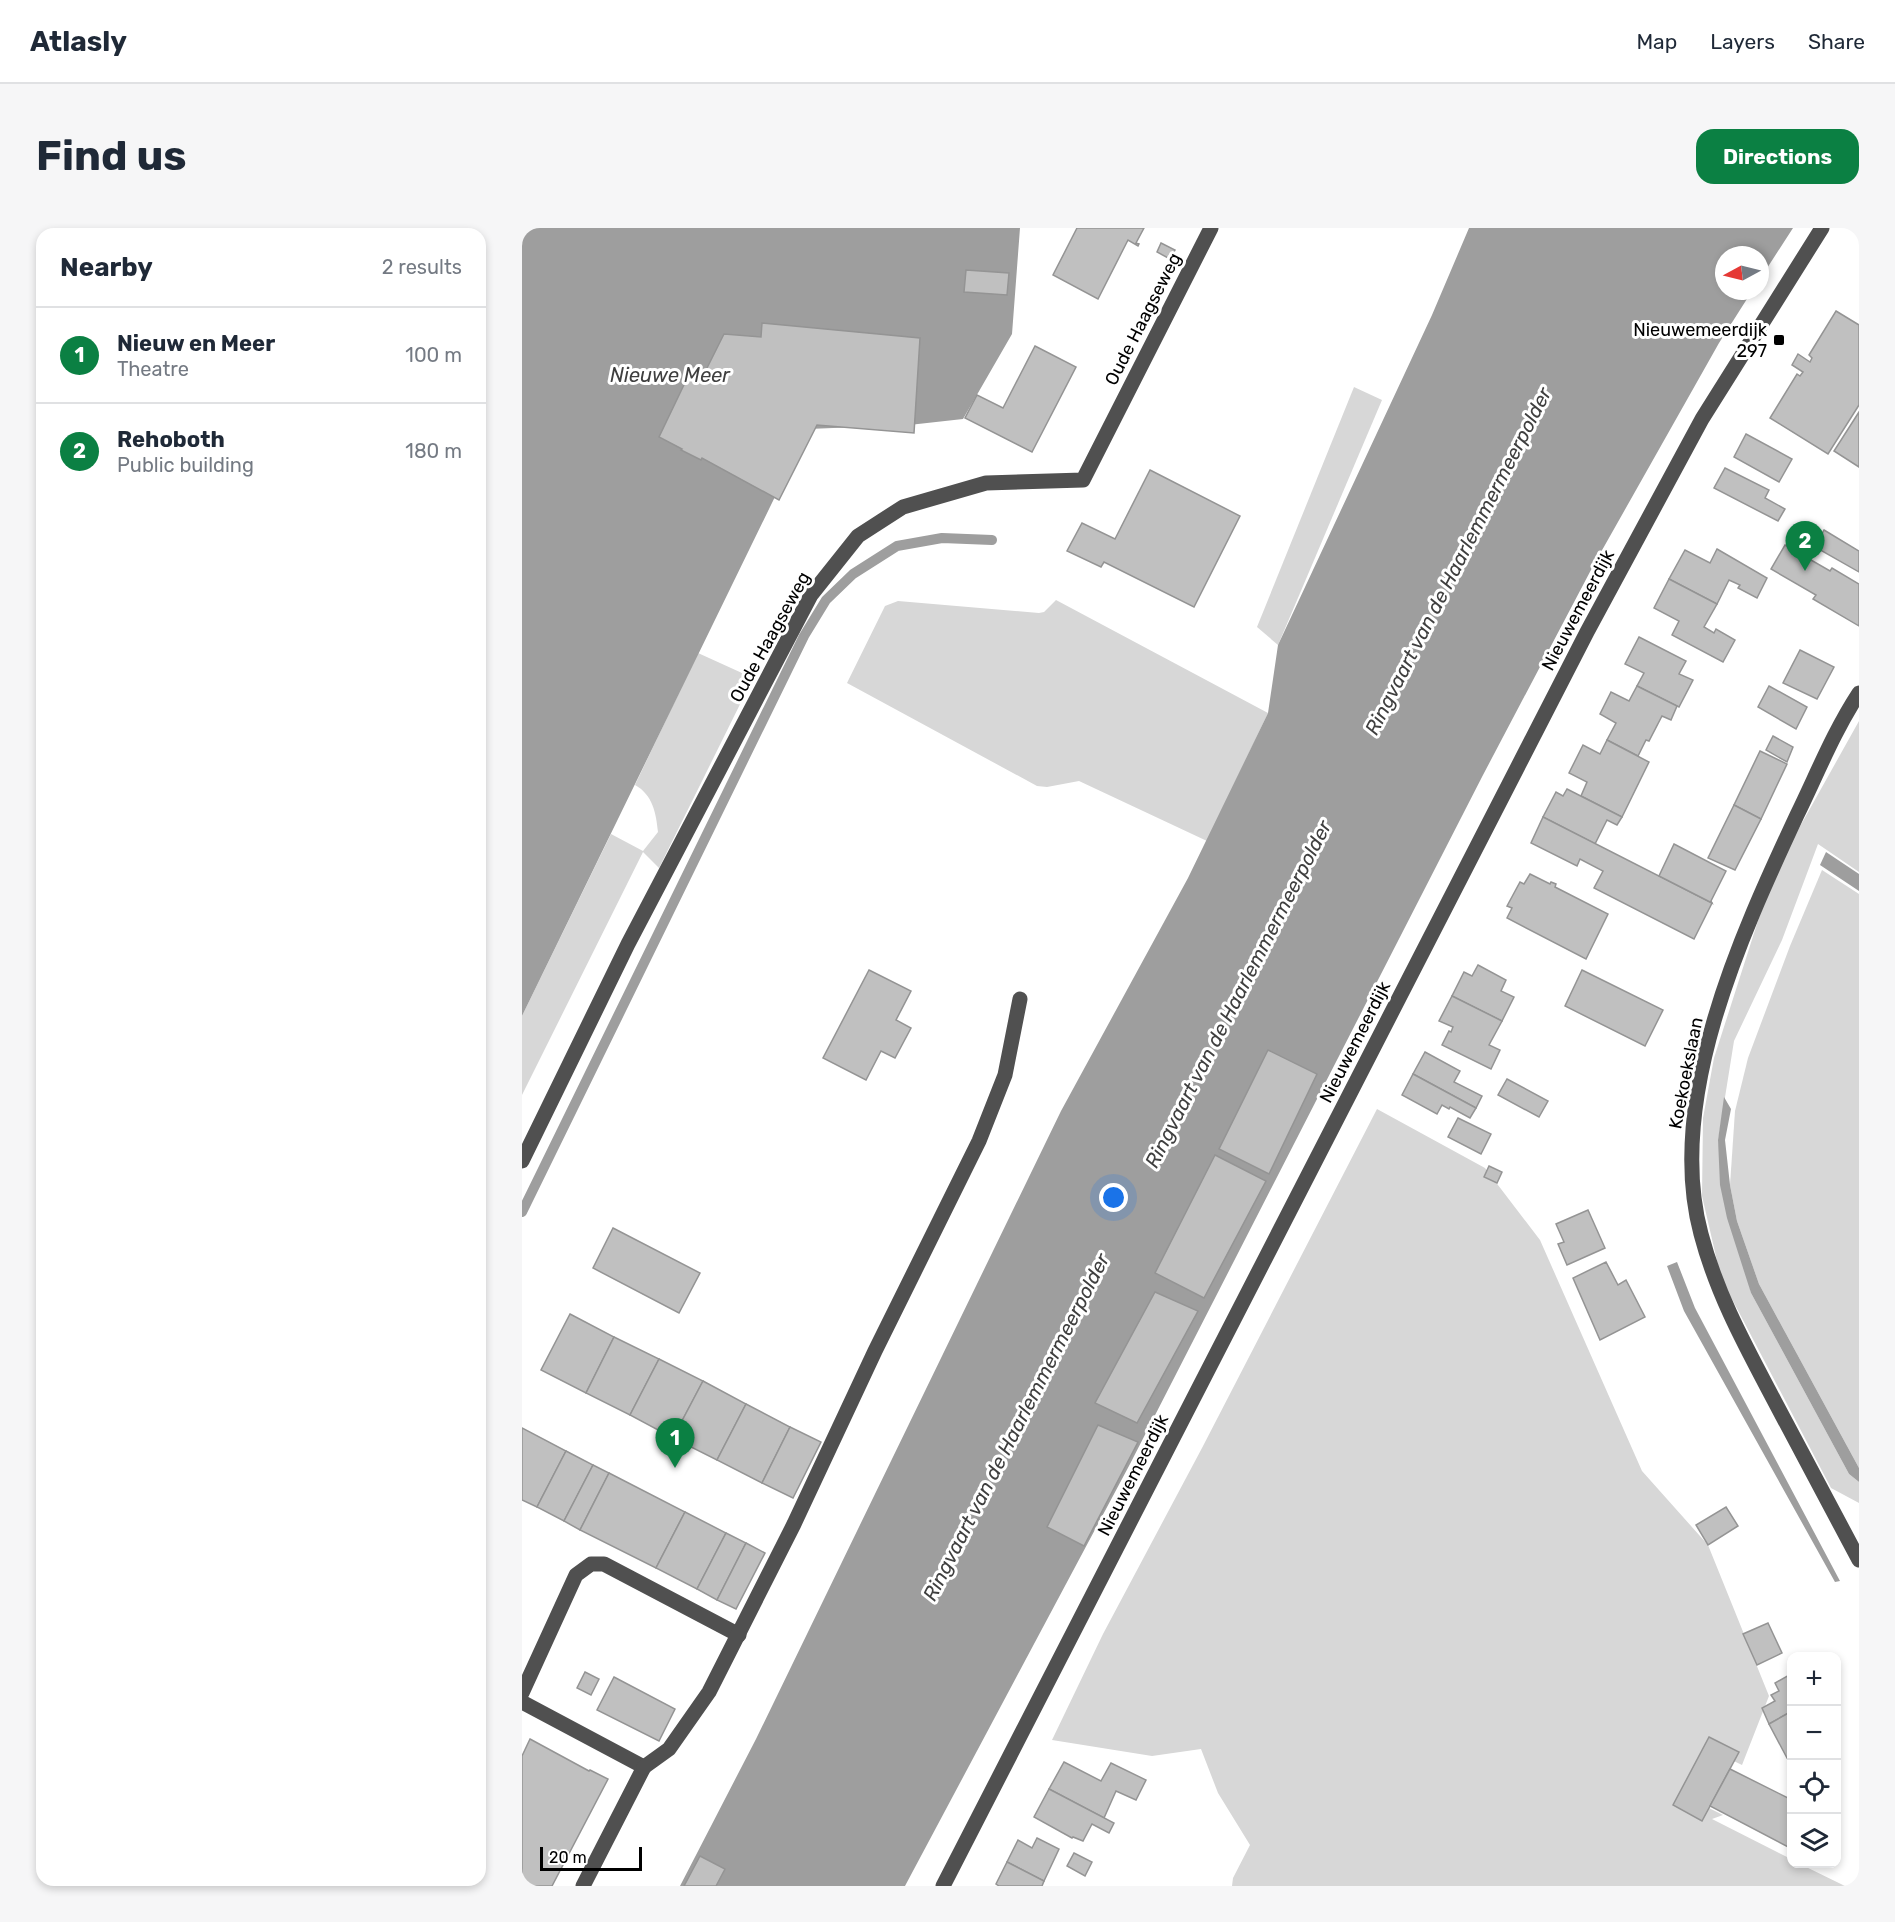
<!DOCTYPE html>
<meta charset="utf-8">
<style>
:root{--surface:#fff;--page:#f6f6f7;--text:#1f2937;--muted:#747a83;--line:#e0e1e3;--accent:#0b8043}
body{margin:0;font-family:Rubik,sans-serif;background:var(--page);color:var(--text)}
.controls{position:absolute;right:18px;bottom:18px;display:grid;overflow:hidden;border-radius:12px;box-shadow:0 3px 9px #0003}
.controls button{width:54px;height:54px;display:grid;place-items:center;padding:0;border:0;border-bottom:2px solid var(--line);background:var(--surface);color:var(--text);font:30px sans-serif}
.compass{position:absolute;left:1193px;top:18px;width:54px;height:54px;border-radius:50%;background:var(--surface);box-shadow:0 3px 9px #0003;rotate:263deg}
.scale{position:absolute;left:18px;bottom:15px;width:102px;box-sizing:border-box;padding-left:6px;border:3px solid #000;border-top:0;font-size:16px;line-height:21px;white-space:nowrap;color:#000;-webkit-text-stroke:4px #fff;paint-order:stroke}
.you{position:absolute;left:592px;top:970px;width:21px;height:21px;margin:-15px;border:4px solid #fff;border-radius:50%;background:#1a73e8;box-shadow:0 0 0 9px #1a73e833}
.badge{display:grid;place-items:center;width:39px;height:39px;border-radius:50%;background:var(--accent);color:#fff;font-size:20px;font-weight:700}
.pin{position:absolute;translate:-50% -50px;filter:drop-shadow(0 2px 3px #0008)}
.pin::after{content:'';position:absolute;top:32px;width:21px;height:18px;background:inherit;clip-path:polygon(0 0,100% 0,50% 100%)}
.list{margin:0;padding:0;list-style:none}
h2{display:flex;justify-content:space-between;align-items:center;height:78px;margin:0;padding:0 24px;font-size:26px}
h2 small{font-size:20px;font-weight:400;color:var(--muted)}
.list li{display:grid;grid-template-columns:39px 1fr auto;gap:18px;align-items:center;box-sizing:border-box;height:96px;padding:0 24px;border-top:2px solid var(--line)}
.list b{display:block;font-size:22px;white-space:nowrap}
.list p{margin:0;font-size:20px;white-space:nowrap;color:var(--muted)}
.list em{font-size:20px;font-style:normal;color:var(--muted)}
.icon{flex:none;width:33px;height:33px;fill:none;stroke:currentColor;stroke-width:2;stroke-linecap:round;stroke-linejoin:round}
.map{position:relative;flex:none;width:1337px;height:1658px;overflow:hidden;border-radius:18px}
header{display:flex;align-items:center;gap:36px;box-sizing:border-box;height:84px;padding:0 30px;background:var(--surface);border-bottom:2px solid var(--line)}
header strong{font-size:28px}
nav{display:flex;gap:33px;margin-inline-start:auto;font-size:21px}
.intro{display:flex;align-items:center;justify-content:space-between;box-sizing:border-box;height:144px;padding:0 36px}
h1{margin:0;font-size:42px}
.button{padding:15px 27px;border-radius:18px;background:var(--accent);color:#fff;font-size:21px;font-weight:700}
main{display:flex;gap:36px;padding:0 36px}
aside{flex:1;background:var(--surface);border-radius:18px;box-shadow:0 3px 9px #0003}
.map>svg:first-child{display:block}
</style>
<header>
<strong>Atlasly</strong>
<nav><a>Map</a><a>Layers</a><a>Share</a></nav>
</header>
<div class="intro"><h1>Find us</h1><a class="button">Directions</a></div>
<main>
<aside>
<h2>Nearby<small>2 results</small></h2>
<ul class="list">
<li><span class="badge">1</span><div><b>Nieuw en Meer</b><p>Theatre</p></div><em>100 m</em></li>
<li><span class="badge">2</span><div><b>Rehoboth</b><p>Public building</p></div><em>180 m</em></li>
</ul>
</aside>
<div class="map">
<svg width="1337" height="1658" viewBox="0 0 1337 1658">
<rect width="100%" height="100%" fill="#fff"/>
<!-- green -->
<g fill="#d7d7d7">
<path d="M832,159L860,172L756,417L735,399Z"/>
<path d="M534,372L746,485L685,613L557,553L525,559L515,558L325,455L363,378L376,373L517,385L522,384Z"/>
<path d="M176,425L231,450L137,640L121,624L0,867V788L89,606L121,623L136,604C134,585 131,567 113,557Z"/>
<path d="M1337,493V644L1296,616L1260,712L1212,813L1196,913L1229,1065L1327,1246L1337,1254V1275L1309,1260L1199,1050L1180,968L1181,890L1192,830L1243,671L1271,611Z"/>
<path d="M1300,642L1337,666V1240L1237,1056L1215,993L1208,957L1213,883L1226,830L1268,718Z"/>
<path d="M855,881L963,940L1018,1012L1120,1243L1186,1317L1247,1468L1220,1537L1191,1523L1167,1570L1201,1587L1190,1591L1269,1631L1270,1636H1278L1323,1658H710L711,1650L728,1617L696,1565L679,1521L630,1528L530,1512L581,1406L680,1220Z"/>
</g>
<!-- water -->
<g fill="#9e9e9e">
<path d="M0,0H498L490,106L441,191L387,197L286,201L0,788Z"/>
<path d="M947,0H1271L1238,51V27H1202V63H1230L1197,115L1070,340L961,547L608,1236L383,1658H158L234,1511L539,883L666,650L746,485L756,417L910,87Z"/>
<path d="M1304,624L1337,646V663L1298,637Z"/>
<path d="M1202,869L1209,881L1203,912L1208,957L1215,993L1237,1056L1337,1240V1254L1327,1246L1229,1065L1205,990L1198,957L1196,912Z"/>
<path d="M1155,1034L1173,1080L1318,1353L1313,1354L1162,1083L1145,1038Z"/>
</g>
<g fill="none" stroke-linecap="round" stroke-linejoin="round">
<!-- stream -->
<path stroke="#9e9e9e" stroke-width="10" d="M0,984L282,408L304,372L331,346L375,318L420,310L470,312"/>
</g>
<!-- building -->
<g fill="#c0c0c0" stroke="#949494" stroke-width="1.5">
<path d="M555,0H622L614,15L617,16L616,18L606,12L576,71L531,47Z"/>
<path d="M639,15L653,22L648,31L635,24Z"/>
<path d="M444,42L487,45L485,67L442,64Z"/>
<path d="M1314,83L1337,97V177L1306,226L1248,190L1275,146L1278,148L1281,144L1270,137L1276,126L1288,134L1290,130L1287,127Z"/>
<path d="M240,95L398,110L392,205L295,197L257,272L180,230L179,232L159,222L160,221L137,209L171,138L183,144L202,106L239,109Z"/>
<path d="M513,118L554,139L510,224L443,190L455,167L481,180Z"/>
<path d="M1337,184V239L1312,223Z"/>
<path d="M1224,206L1270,231L1257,254L1212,229Z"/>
<path d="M1203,240L1247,262L1243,270L1263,281L1256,293L1192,260Z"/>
<path d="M628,242L718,288L672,379L582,334L579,339L545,323L560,295L593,311Z"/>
<path d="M1302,302L1337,323V344L1293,319Z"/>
<path d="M1263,317L1308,343L1310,340L1337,356V398L1291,371L1294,367L1249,341Z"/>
<path d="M1195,321L1245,350L1235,370L1216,360L1218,357L1207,352L1195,376L1147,351L1163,322L1188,335Z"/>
<path d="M1147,351L1195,376L1182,399L1192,405L1194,401L1213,412L1201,434L1150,407L1157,393L1132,380Z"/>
<path d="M1117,409L1164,433L1157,446L1171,452L1157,479L1115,458L1122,445L1103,436Z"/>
<path d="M1278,422L1312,439L1295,471L1261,455Z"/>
<path d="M1115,458L1155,478L1149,492L1140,488L1127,513L1124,512L1116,528L1085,512L1094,495L1078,486L1089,464L1107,473Z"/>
<path d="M1247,458L1285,479L1274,501L1236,479Z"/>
<path d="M1251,508L1271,519L1265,534L1244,522Z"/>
<path d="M1085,512L1127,534L1100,589L1059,568L1065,554L1047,545L1061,517L1078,526Z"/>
<path d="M1238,523L1265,536L1239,591L1212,577Z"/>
<path d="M1045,561L1100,589L1095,597L1085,592L1073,616L1021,589L1034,564L1041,568Z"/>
<path d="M1212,577L1239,591L1213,642L1186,630Z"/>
<path d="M1021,589L1190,675L1172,711L1072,660L1081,643L1058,631L1055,638L1009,615Z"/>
<path d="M1152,616L1204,643L1189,673L1190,675L1137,648Z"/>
<path d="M1008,646L1028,656L1029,654L1034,656L1033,659L1086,686L1064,731L985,690L990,680L985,678L998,654L1002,656Z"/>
<path d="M956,737L984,752L979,763L992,769L980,793L930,768L942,744L950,748Z"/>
<path d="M347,742L389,763L374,792L389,800L373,830L359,823L344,852L301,830Z"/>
<path d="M1060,742L1141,782L1123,818L1043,778Z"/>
<path d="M930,768L980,793L967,817L978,822L969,841L920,817L927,803L929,804L931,799L917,793Z"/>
<path d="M746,822L795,846L747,946L697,921Z"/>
<path d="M903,824L938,843L932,854L960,868L954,880L891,846Z"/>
<path d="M891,846L954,880L948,890L928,879L927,881L920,877L915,886L880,867Z"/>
<path d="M985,851L1026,873L1017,889L976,867Z"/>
<path d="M936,890L969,906L959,926L926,909Z"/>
<path d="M693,927L744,953L682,1070L633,1045Z"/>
<path d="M967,938L980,944L975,955L962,949Z"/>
<path d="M1066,982L1083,1020L1045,1037L1036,1016L1042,1014L1034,996Z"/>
<path d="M91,1000L178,1045L157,1085L71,1040Z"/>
<path d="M1084,1034L1096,1057L1104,1052L1123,1089L1078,1112L1051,1050Z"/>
<path d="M633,1064L676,1083L615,1195L573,1175Z"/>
<path d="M48,1086L92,1109L64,1165L19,1142Z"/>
<path d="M92,1109L137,1131L108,1187L64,1165Z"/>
<path d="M137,1131L181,1153L151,1210L108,1187Z"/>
<path d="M181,1153L224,1176L195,1232L151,1210Z"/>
<path d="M224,1176L268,1199L240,1255L195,1232Z"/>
<path d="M576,1197L616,1214L562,1318L525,1299Z"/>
<path d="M268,1199L299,1214L271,1270L240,1255Z"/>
<path d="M0,1200L44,1223L15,1279L0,1272Z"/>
<path d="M44,1223L71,1237L42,1293L15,1279Z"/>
<path d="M71,1237L87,1245L58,1302L42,1293Z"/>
<path d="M87,1245L163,1284L134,1340L58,1302Z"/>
<path d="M1204,1279L1216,1298L1186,1317L1174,1297Z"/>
<path d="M163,1284L204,1305L175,1361L134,1340Z"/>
<path d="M204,1305L224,1315L195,1372L175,1361Z"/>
<path d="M224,1315L243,1325L214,1381L195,1372Z"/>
<path d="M1246,1395L1260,1425L1235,1437L1221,1406Z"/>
<path d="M63,1444L77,1451L69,1467L55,1460Z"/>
<path d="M1269,1446L1270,1483L1247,1496L1240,1480L1253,1473L1249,1467L1257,1463L1253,1455Z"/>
<path d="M92,1449L153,1481L137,1513L75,1482Z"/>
<path d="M1270,1483V1527L1265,1530L1247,1496Z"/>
<path d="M1187,1509L1217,1524L1180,1593L1151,1577Z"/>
<path d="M8,1511L67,1543L68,1542L86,1551L30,1658H0V1528Z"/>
<path d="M542,1534L579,1553L589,1535L624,1552L614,1572L594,1563L582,1590L527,1561Z"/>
<path d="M1208,1541L1270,1572V1621L1188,1578Z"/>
<path d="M527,1561L592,1595L587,1605L570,1596L561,1613L551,1609L550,1610L512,1589Z"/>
<path d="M515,1610L537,1621L522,1653L485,1634L496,1612L510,1620Z"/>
<path d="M552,1625L570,1634L563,1648L545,1638Z"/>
<path d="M178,1628L203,1641L194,1658H162Z"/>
<path d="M485,1634L522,1653L520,1658H477L474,1656Z"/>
</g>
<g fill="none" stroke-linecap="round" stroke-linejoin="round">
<!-- minor -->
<g stroke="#505050" stroke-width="15">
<path d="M1337,465C1312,503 1295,546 1275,587C1219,707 1143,872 1179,1006C1195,1067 1224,1119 1253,1174C1281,1227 1309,1279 1337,1332"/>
<path d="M0,933L106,716L289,367L336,308L381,279L464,255L561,252L689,0"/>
<path d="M0,1465L54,1347L69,1336H82L217,1407"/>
<path d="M0,1474L122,1539L61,1658"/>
<path d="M122,1539L147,1521L187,1464L272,1296L353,1123L457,913L483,847L498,771"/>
<path d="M421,1658L1065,404L1180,191L1300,0"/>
</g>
</g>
<!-- markers -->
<rect fill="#000" stroke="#fff" stroke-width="2" x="1251" y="106" width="12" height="12" rx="3"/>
<g text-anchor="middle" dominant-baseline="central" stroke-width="6" stroke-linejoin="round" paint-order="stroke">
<!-- street labels -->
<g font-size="18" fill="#000" stroke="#fff">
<text transform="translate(621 91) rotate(-63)">Oude Haagseweg</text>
<text transform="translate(1056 382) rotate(-62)">Nieuwemeerdijk</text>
<text transform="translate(248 409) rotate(-61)">Oude Haagseweg</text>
<text transform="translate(833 814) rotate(-63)">Nieuwemeerdijk</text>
<text transform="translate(1164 845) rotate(-79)">Koekoekslaan</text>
<text transform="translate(611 1247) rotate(-63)">Nieuwemeerdijk</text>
</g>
<!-- poi labels -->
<g font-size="18" fill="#000" stroke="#fff" text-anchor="end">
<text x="1245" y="102">Nieuwemeerdijk<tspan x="1245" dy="21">297</tspan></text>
</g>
<!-- water labels -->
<g font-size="20" font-style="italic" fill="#3f3f3f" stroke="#fff">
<text x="148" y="147">Nieuwe Meer</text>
<text transform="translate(936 333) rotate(-63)">Ringvaart van de Haarlemmermeerpolder</text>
<text transform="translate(716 766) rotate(-63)">Ringvaart van de Haarlemmermeerpolder</text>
<text transform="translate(494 1199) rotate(-63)">Ringvaart van de Haarlemmermeerpolder</text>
</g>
</g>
</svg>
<div class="controls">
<button>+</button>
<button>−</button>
<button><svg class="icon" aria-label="locate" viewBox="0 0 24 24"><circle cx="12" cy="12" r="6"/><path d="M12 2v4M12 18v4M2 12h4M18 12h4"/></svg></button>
<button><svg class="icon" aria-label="layers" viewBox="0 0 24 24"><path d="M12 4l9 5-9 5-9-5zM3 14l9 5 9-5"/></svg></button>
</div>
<svg class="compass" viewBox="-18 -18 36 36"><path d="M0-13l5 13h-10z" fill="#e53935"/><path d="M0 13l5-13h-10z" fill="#747a83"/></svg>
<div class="scale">20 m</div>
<div class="you"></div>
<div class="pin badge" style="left:153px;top:1240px">1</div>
<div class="pin badge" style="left:1283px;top:343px">2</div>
</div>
</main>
